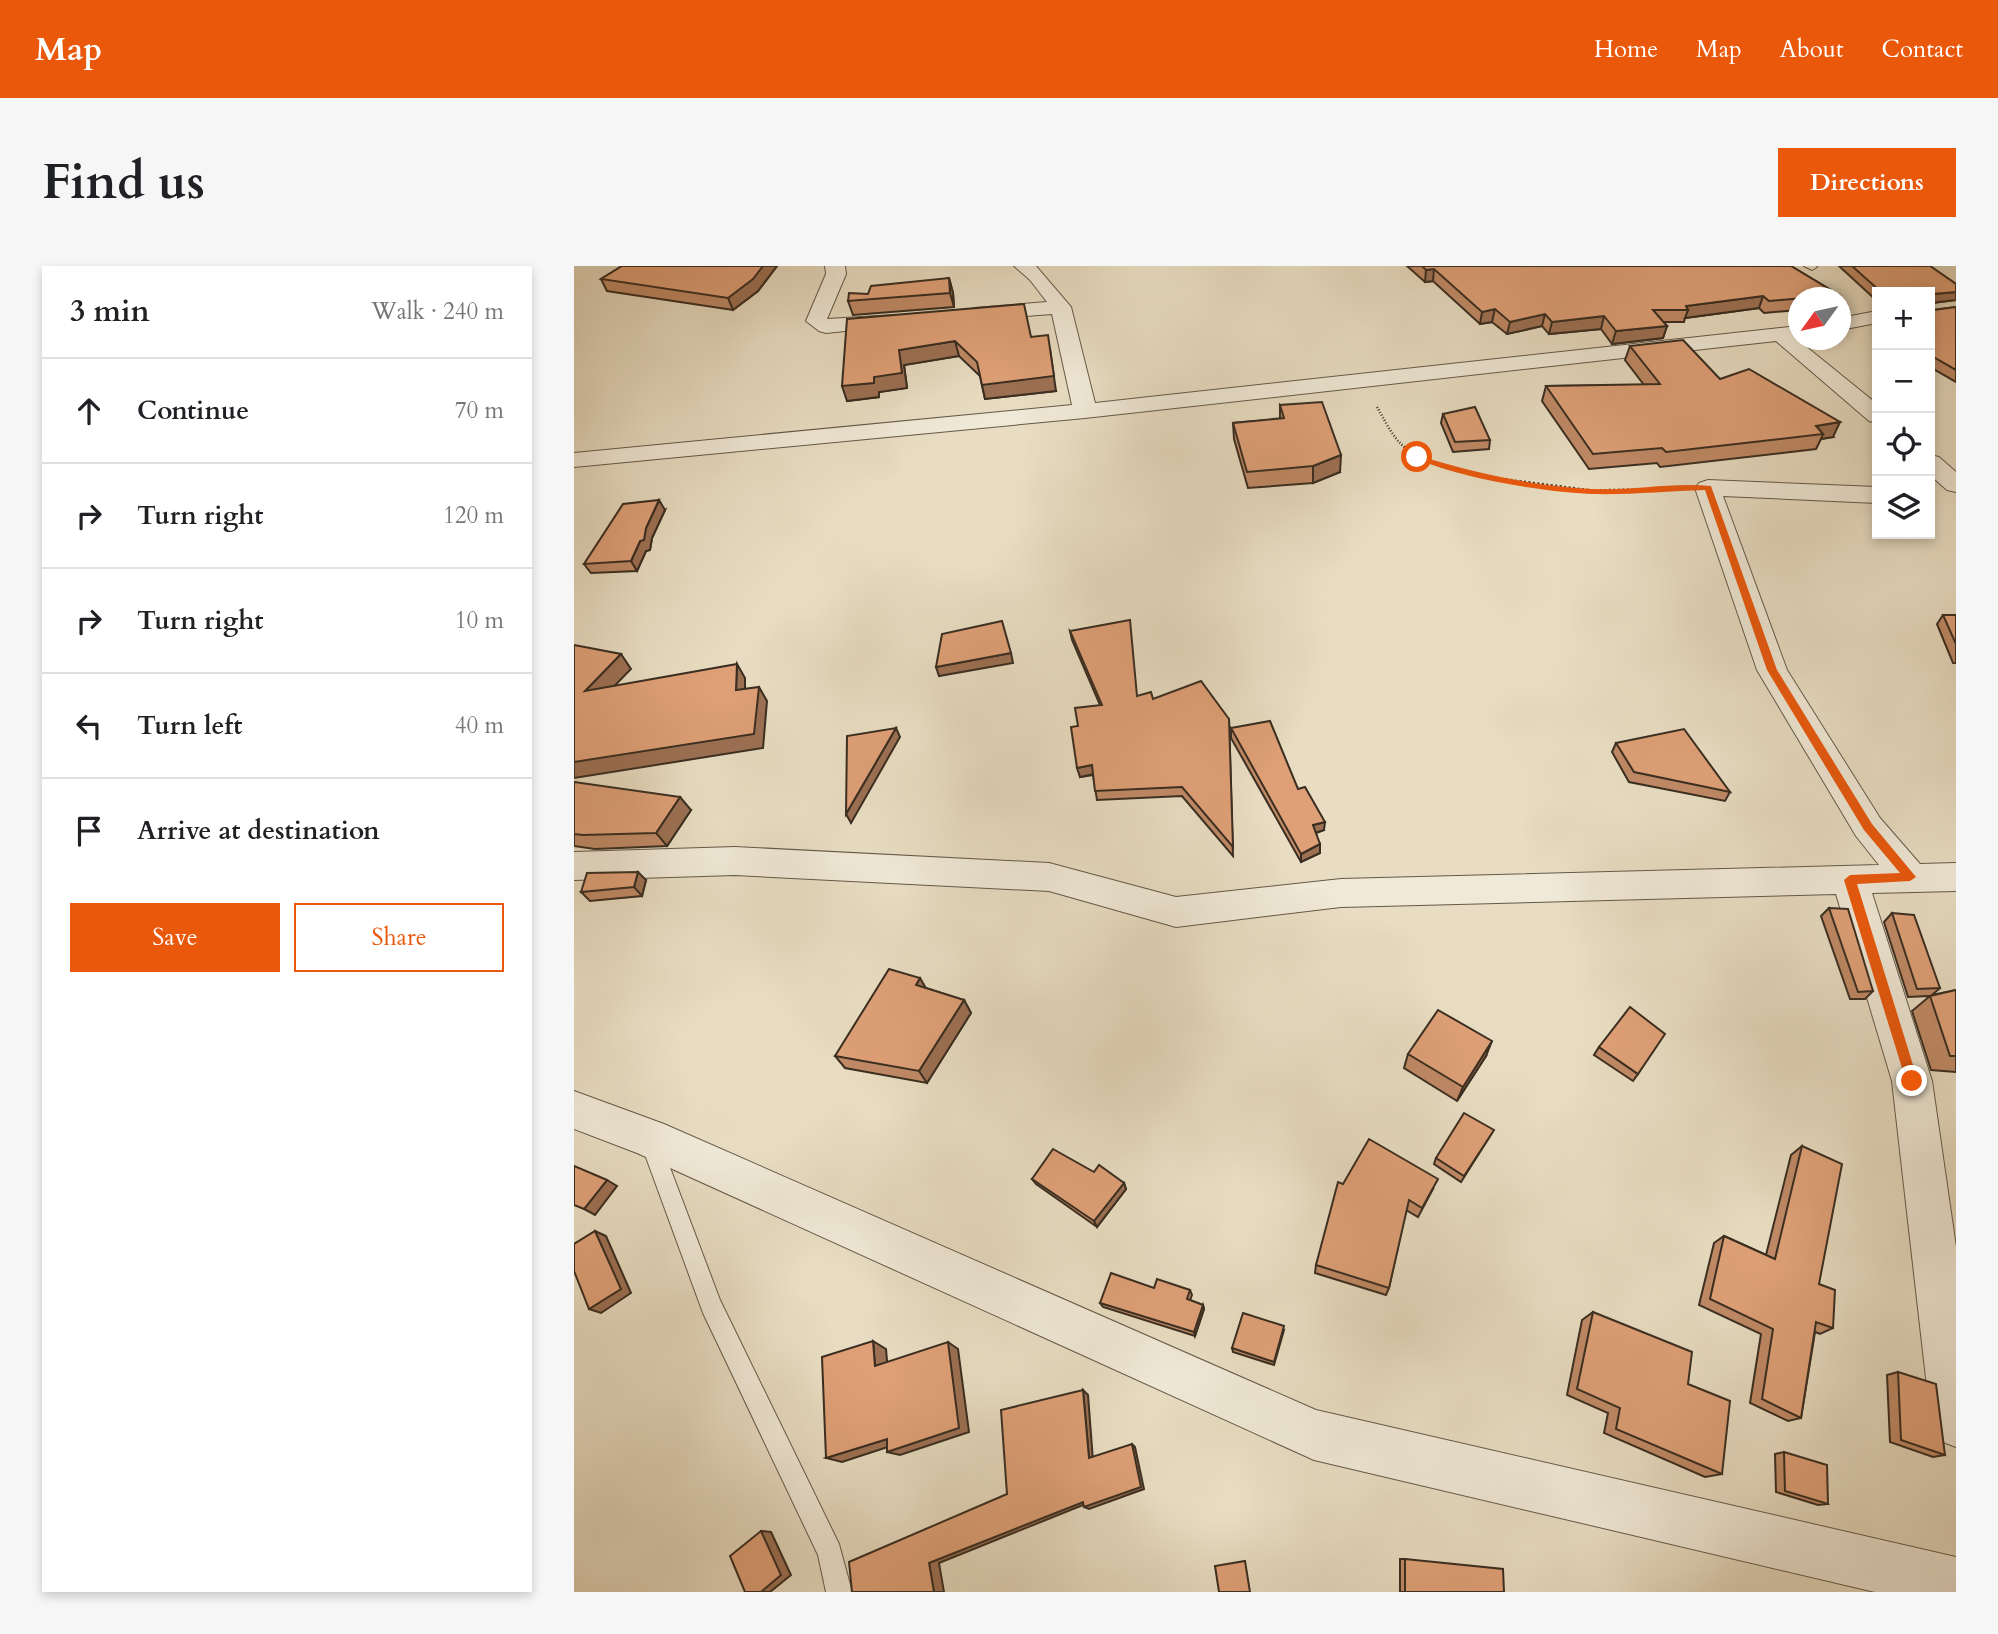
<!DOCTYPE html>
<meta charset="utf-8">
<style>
:root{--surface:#fff;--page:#f6f6f6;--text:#202124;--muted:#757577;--line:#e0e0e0;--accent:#ea580c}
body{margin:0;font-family:Cardo,serif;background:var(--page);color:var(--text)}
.controls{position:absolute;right:21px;top:21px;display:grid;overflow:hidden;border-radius:0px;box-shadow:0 4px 10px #0003}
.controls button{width:63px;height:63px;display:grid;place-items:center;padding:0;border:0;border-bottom:2px solid var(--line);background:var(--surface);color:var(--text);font:35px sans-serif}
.compass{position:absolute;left:1214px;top:21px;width:63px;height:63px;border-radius:50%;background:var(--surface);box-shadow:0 4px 10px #0003;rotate:237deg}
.stop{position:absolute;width:21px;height:21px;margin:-16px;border:5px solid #ea580c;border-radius:50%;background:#fff}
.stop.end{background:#ea580c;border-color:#fff;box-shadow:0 2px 7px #0008}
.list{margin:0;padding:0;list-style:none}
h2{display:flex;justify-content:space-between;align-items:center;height:91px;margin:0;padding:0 28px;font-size:30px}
h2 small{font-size:23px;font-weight:400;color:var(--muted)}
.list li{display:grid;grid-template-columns:46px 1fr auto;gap:21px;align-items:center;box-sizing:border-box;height:105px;padding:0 28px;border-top:2px solid var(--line)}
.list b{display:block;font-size:26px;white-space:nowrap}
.list em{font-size:23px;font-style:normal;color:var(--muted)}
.actions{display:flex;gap:14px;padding:21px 28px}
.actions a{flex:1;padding:16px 0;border:2px solid var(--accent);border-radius:0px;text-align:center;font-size:24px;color:var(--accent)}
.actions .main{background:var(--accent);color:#fff}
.icon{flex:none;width:38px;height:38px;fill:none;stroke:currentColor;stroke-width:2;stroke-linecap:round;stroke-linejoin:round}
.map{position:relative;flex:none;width:1382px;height:1326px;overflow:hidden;border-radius:0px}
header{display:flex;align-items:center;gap:42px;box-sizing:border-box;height:98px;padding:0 35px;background:var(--accent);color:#fff}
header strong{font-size:33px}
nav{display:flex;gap:38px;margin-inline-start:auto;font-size:24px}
.intro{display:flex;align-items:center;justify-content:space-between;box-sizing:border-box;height:168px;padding:0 42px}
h1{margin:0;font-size:49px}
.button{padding:18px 32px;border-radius:0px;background:var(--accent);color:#fff;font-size:24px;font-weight:700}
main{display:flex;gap:42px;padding:0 42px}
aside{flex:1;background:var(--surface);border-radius:0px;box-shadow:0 4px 10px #0003}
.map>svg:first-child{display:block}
</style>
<header>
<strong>Map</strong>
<nav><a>Home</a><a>Map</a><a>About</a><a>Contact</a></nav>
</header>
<div class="intro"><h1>Find us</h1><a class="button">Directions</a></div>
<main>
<aside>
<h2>3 min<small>Walk · 240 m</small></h2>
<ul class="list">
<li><svg class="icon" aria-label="ahead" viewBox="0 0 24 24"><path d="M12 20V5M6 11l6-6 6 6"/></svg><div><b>Continue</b></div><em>70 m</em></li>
<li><svg class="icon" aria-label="right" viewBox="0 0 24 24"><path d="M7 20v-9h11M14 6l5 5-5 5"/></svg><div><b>Turn right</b></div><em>120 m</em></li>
<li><svg class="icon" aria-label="right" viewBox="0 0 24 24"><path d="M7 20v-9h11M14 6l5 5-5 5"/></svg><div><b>Turn right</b></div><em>10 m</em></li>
<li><svg class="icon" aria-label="left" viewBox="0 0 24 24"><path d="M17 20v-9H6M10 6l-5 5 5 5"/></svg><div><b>Turn left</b></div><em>40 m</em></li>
<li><svg class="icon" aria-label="arrive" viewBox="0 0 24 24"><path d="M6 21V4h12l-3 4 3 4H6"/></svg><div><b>Arrive at destination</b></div></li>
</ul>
<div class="actions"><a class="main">Save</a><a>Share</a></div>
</aside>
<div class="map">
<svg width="1382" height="1326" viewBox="0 0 1382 1326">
<rect width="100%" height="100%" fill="#e8ddc2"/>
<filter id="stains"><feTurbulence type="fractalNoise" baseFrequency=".00286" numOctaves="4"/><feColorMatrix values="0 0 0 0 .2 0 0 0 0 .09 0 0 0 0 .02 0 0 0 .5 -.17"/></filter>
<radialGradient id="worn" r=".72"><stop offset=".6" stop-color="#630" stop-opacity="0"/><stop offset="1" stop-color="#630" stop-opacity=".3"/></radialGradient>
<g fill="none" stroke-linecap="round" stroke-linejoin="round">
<!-- lane casing -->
<g stroke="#655949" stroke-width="2">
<g id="lane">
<path d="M1230,0H1242L1243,1L1238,4Z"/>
<path d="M76,865L83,868L86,875L146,1034L265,1278L278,1326H252L244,1289L129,1047L66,875L69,868Z"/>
</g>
</g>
<!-- street casing -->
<g stroke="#655949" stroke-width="2">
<g id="street">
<path d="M251,0H271L272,8L253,53L322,49L329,51L332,55L329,59L252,67L245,65L232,55L252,8Z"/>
<path d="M440,0H462L497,41L521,137L1224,60V74L1303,138V157L1295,155L1202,75L511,152L0,201V187L498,139L478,48L401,54L394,52L391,48L394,44L401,42L473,36L456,14Z"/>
<path d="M1303,45V57L1266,64V52Z"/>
<path d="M1356,189L1365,191L1382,206V226L1373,224L1356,209Z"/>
<path d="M1134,214L1303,221V237L1149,230L1213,404L1306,552L1346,598L1382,597V625L1298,627L1358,815L1382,981V1181L1364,1174L1357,1156L1318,815L1262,628L767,641L602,661L475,625L161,609L0,614V586L161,581L475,597L602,631L767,613L1305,599L1282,570L1183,404L1121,222L1125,217Z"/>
<path d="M0,825L90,858L742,1144L1382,1291V1326H1301L740,1194L63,887L0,863Z"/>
</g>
</g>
<!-- path-far1 -->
<path stroke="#392d21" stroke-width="2.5" stroke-dasharray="1 2" stroke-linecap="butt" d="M803,141C810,153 817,168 827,178C855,205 903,208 940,216"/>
<!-- path -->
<path stroke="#392d21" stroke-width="3.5" stroke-dasharray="2 2.5" stroke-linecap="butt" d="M932,214L1018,225L1105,223"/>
<!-- lane -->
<use href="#lane" fill="#f0e9d7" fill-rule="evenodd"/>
<!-- street -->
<use href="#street" fill="#f0e9d7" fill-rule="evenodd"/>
</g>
<!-- wall -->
<g fill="#c08a66" stroke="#392d21" stroke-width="2">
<path d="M48,0H203L184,25L159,44L33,25L27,13Z"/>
<path d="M833,0H1217L1265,29L1264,32H1224V44L1190,47L1185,42L1111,52L1110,56H1090L1093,60L1089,72L1038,78L1027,63L975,68L968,60L933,68L918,56L906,58L859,15L851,16Z"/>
<path d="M1265,0H1356L1382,18V34L1359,37V44L1382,41V116L1356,101V26H1303V35Z"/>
<path d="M375,12L379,27L380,41L279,49L274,35Z"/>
<path d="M273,53L457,71L482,125L411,133L406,110L385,90L330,99L333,122L305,126V131L273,135Z"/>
<path d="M1056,80L1146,113L1259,171L1247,173L1242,183L1086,201L1083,197L1015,203L968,135L972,120L1070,119L1051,94Z"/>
<path d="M706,139L766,206L739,217L674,222L660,173L659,157L706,153Z"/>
<path d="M869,148L916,174L915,183L879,186L867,157Z"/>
<path d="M91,244L78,272L76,284L72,285L63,305L17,307L10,298Z"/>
<path d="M1369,349H1382V397H1379L1363,358Z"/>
<path d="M496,365L563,430L579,433L655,453L659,590L608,530L523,534L519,509L506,511L504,460L526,439L498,374Z"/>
<path d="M657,462L724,523L750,564L742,567L746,587L727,596L657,472Z"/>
<path d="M1042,477L1156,526L1151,535L1055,516L1038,486Z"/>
<path d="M0,516L117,544L93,580L21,583L0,580Z"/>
<path d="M72,614L68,630L16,635L7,626Z"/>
<path d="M1255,642L1299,725L1291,733H1276L1247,650Z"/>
<path d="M1318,647L1366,722L1358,729L1382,724V806L1357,804L1338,745L1356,730L1334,731L1310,656Z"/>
<path d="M352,722L390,734L397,747L353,817L271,802L261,790Z"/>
<path d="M1025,781L1064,808L1059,815L1020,789Z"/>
<path d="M834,788L912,790L883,835L830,802Z"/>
<path d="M916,870L887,916L860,898L862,892Z"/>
<path d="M1228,880L1245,1018L1259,1062L1246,1068L1241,1066L1227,1152L1214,1155L1176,1137L1187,1068L1125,1039L1140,977L1150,970L1192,989L1217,889Z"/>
<path d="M520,906L550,917L552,923L523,961L462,918L458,913Z"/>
<path d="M769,918L859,923L844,951L832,944L815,1022L812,1029L741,1007L742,999Z"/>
<path d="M580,1022L616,1024L618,1029L616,1034L629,1039L630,1043L621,1070L529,1041L526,1037Z"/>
<path d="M1019,1046L1114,1118L1148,1208L1131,1211L1030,1167L1034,1147L993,1129L1008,1054Z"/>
<path d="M710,1064L700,1099L659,1086L658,1082Z"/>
<path d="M1324,1106L1371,1189L1359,1191L1316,1176L1313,1109Z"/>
<path d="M1210,1186L1254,1238L1244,1239L1202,1226L1201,1188Z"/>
<path d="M826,1293H831L930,1326H826Z"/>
</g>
<!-- shaded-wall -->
<g fill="#9c7053" stroke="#392d21" stroke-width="2">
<path d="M189,0H203L184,25L159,44L154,32Z"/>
<path d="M860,3L859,15L851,16L852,4Z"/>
<path d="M375,12L379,27L380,41L376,27Z"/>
<path d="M1382,26V34L1356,37L1359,28Z"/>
<path d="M1189,30L1185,42L1111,52L1114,44L1112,40Z"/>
<path d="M921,43L918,56L906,58L908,46Z"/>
<path d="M971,48L968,60L933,68L936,56Z"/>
<path d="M1030,50L1027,63L975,68L978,56Z"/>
<path d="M1093,60L1089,72L1038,78L1042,65Z"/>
<path d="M381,75L385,90L330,99L333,122L305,126V131L273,135L268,120L325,84Z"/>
<path d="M476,83L482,125L411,133L408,119Z"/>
<path d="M1266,156L1259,171L1247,173L1249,168L1242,160Z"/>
<path d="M767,189L766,206L739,217V200Z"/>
<path d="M85,234L91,244L78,272L76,284L72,285L63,305L57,295Z"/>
<path d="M437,387L439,397L365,410L362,401Z"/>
<path d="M47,388L57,403L22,439L11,425Z"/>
<path d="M163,398L171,412V439L162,424Z"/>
<path d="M185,421L193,435L189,482L0,512V496Z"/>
<path d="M322,462L326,471L277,557L272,548Z"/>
<path d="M518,499L520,508L506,511L503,502Z"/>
<path d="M106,531L117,544L93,580L82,567Z"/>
<path d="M751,556L750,564L738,568L739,559Z"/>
<path d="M746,578V587L727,596V588Z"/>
<path d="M64,606L72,614L68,630L60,621Z"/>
<path d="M346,712L353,724L342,719Z"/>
<path d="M390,734L397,747L353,817L345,805Z"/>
<path d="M918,775L912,790L883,835L889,821Z"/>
<path d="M33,914L43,920L21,949L10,943Z"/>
<path d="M550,917L552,923L523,961L520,955Z"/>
<path d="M21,965L32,970L57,1027L27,1047L15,1043Z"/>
<path d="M629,1039L630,1043L621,1070L620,1066Z"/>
<path d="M299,1075L312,1083L314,1106L301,1100Z"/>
<path d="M374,1076L384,1083L395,1166L326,1189L313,1186Z"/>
<path d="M509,1124L514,1129L519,1195L515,1192Z"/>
<path d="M313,1173L326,1177L268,1196L252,1192Z"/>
<path d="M558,1178L561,1181L570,1223L515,1243L510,1241Z"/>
<path d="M509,1236L514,1237L365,1297L370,1326H360L355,1297Z"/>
<path d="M187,1265L197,1266L217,1309L196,1326H187Z"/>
</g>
<!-- building -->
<g fill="#dfa077" stroke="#392d21" stroke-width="2">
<path d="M48,0H189L179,13L154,32L27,13Z"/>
<path d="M848,0H1217L1265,29L1195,35L1189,30L1112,40L1114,44H1079L1093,60L1042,65L1030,50L978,56L971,48L936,56L921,43L908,46L860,3L852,4Z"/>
<path d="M1278,0H1356L1382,18V26L1359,28V44L1382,41V104L1356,89V26H1307Z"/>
<path d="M375,12L376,27L274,35L275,27L294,28L297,20Z"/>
<path d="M450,38L457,71L474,69L480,110L408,119L403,96L381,75L325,84L328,107L300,111V117L268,120L273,53Z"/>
<path d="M1109,74L1146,113L1175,103L1266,156L1242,160L1249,168L1092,186L1088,182L1019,188L972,120L1086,118L1056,80Z"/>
<path d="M748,136L767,189L739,200L673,206L659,157L710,152L706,139Z"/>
<path d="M901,141L916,174L881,176L869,148Z"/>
<path d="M85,234L72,262L70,274L66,275L57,295L10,298L49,238Z"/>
<path d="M1369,349H1382V378Z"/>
<path d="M556,354L563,430L577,426L579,433L627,415L655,453L659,581L608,521L521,525L518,499L503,502L497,461L504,460L501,442L528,439L496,365Z"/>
<path d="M428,355L437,387L362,401L368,368Z"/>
<path d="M0,379L47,388L11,425L163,398L162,424L185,421L180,468L0,496Z"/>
<path d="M696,455L724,523L731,521L751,556L739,559L746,578L727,588L657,462Z"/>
<path d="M322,462L272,548L273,470Z"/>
<path d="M1110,463L1156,526L1060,506L1042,477Z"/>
<path d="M0,516L106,531L82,567L9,569L0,568Z"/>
<path d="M64,606L60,621L7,626L13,607Z"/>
<path d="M1255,642L1274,643L1299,725L1284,726Z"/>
<path d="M1318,647L1340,649L1366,722L1343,723Z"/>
<path d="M315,703L346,712L342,719L390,734L345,805L261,790Z"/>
<path d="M1382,724V790H1376L1356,730Z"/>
<path d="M1056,741L1091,768L1064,808L1025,781Z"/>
<path d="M864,744L918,775L889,821L834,788Z"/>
<path d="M890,847L920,864L890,910L862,892Z"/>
<path d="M795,873L864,913L848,942L835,934L815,1022L742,999L764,916L769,918Z"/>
<path d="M1228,880L1268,898L1245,1018L1261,1024L1259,1062L1242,1056L1227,1152L1188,1133L1199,1063L1136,1033L1150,970L1201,993Z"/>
<path d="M479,883L520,906L525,899L550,917L520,955L458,913Z"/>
<path d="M0,900L33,914L10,943L0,939Z"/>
<path d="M21,965L47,1023L15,1043L0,1005V978Z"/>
<path d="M537,1007L580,1022L583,1013L616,1024L613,1033L629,1039L620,1066L526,1037Z"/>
<path d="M1019,1046L1118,1086L1114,1118L1156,1135L1148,1208L1042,1163L1046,1142L1003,1123Z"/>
<path d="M669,1047L710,1060L700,1096L658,1082Z"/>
<path d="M299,1075L301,1100L374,1076L385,1162L313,1186V1173L252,1192L248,1091Z"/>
<path d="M1324,1106L1362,1118L1371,1189L1327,1174Z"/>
<path d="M509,1124L515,1192L558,1178L567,1221L510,1241L509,1236L355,1297L360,1326H278L275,1296L433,1228L427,1144Z"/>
<path d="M1210,1186L1253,1199L1254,1238L1211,1225Z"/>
<path d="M187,1265L207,1309L187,1326H171L156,1290Z"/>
<path d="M831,1293L929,1303L930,1326H831Z"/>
<path d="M671,1295L676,1326H645L641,1300Z"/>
</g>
<!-- route -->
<path fill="#ea580c" d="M843,189C899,207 959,220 1018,223C1057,225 1098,216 1137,220L1203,404L1298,558L1342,611L1336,615L1283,618L1344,815L1343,819H1334L1332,815L1270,614L1276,609L1326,607L1290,564L1193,404L1131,224C1094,225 1056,229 1018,228C963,225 891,213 840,192Z"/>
<rect width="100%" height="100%" filter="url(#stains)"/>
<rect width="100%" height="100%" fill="url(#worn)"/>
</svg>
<div class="controls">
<button>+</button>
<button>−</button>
<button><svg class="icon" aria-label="locate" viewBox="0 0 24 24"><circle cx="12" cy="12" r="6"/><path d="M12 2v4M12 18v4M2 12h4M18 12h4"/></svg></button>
<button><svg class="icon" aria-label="layers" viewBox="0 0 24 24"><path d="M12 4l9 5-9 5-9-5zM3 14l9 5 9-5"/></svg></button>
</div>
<svg class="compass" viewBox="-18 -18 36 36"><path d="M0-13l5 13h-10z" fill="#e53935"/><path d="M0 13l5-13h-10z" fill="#757577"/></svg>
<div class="stop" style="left:843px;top:191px"></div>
<div class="stop end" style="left:1338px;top:815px"></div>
</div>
</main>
